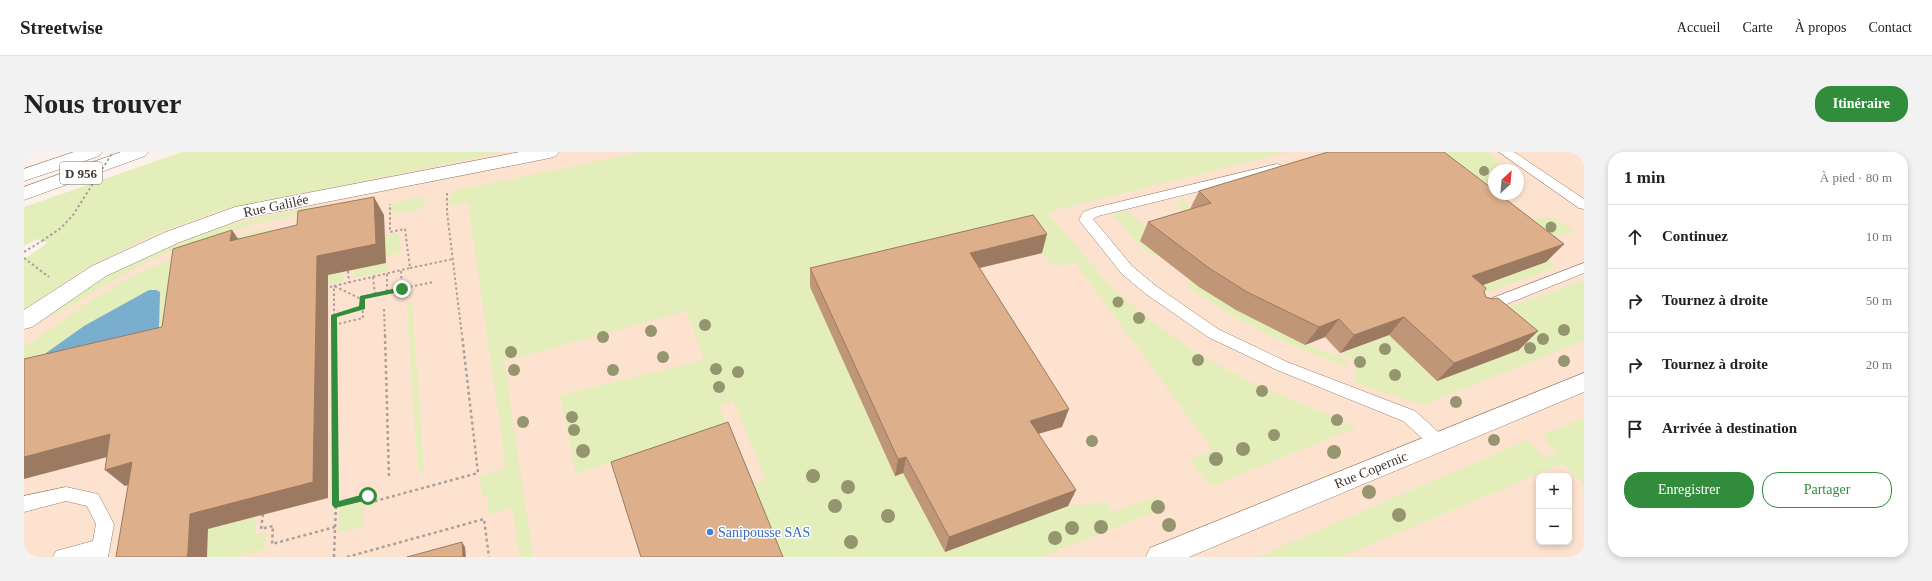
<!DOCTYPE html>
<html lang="fr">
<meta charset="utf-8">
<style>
:root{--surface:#fff;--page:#f2f2f2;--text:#222;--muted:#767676;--line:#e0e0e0;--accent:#318c3c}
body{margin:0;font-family:"Times New Roman",serif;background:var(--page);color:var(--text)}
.controls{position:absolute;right:12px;bottom:12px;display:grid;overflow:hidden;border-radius:8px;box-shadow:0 2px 6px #0003}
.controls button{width:36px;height:36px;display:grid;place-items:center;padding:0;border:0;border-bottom:1px solid var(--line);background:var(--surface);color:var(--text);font:20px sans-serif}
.compass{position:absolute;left:1464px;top:12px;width:36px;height:36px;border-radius:50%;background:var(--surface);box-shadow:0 2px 6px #0003;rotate:26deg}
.stop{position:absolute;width:12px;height:12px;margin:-9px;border:3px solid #318c3c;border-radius:50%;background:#fff}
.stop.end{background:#318c3c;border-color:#fff;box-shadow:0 1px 4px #0008}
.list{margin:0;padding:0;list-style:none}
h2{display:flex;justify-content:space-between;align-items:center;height:52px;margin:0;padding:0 16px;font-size:17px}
h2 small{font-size:13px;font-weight:400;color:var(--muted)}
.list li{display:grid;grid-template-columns:26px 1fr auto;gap:12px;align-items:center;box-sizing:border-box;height:64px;padding:0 16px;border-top:1px solid var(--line)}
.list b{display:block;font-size:15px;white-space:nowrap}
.list em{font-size:13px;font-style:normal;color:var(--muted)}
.actions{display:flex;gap:8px;padding:12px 16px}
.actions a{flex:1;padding:9px 0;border:1px solid var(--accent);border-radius:16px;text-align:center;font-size:14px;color:var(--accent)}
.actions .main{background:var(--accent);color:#fff}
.icon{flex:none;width:22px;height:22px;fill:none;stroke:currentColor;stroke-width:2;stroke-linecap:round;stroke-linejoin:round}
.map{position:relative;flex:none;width:1560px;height:405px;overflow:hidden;border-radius:16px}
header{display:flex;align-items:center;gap:24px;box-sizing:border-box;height:56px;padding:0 20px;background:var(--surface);border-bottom:1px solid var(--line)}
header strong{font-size:19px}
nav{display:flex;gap:22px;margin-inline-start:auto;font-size:14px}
.intro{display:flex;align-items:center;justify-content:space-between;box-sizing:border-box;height:96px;padding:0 24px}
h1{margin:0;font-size:28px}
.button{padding:10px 18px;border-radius:16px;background:var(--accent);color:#fff;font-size:14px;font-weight:700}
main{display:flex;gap:24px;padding:0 24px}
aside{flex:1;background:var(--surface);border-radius:16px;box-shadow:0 2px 6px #0003}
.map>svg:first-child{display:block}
</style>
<header>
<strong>Streetwise</strong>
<nav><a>Accueil</a><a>Carte</a><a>À propos</a><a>Contact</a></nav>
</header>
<div class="intro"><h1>Nous trouver</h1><a class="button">Itinéraire</a></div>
<main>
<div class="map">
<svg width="1560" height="405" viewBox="0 0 1560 405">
<rect width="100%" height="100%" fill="#fdf2eb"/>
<!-- built -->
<path fill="#fce2cf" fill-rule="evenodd" d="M224,0H1560V405H0V111ZM1470,18H1494V42H1470ZM1515,324H1545V390H1515Z"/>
<!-- green -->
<g fill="#e3eeba">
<path d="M158,0H479L190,60L127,84L60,117L0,157V107L24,91L13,87L0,94V55Z"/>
<path d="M617,0H1265L1023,60L1090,138L1116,160L1171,200L1224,229L1333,275L1186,335L1166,308L1189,298L1051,111L1030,114L1018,101L786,135L884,320L1044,354L1082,350L1089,360L1133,344L1141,356L1017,405H754L726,335L741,327L709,248L695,254L703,273L552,322L536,243L680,208L663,159L480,209L509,405H496L488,356L464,363L463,343L458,344L455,324L482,316L444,51L425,54V43L433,38Z"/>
<path d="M1400,0H1464L1472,7L1476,18H1470V28L1447,35Z"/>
<path d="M400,44L401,56L369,62L368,51Z"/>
<path d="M1160,47L1166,58L1178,70L1120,88L1137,105L1122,100L1088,63L1104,59L1120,74L1163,62L1151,49Z"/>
<path d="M289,54V60C250,68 211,76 173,89C124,106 76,135 32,163L27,160L71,131L109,112L173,83L209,72Z"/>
<path d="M1518,65L1532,67L1550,79L1504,96L1485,81Z"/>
<path d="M247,76L243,101L155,193L0,230V195C30,175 59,152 91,134C139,107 193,88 247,76Z"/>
<path d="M375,81L377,101L362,104L361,84Z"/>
<path d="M1525,109L1533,115L1439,149L1432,143Z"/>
<path d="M362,111L363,119L330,126V118Z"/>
<path d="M320,120V129L250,144V135Z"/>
<path d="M1165,127C1213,162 1265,187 1321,207L1325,216L1249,185L1214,167L1164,136Z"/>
<path d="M1560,128V189L1399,253L1331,231L1332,213L1324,205L1316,201L1365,183L1413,229L1458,165Z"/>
<path d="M388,150L400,319L394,320L383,159V151Z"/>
<path d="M1560,266V332L1538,312L1317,405H1233L1503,288L1520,305L1533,301L1524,291L1520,282Z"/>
<path d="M339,350L340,375L315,381V355Z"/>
<path d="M231,364L232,383L242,380L241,397L213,405H183L184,377Z"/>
</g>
<!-- water -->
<path fill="#7aaecf" d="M125,138H132L136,140L135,176L18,210L22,201L60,174Z"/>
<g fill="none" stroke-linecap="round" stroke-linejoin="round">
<!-- lane casing -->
<g stroke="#988170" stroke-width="1">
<g id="lane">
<path d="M1475,0H1490L1560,47V57L1555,56Z"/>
<path d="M1253,12L1257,13L1259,16L1257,19L1074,64L1069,67L1108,114L1132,134L1194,177L1263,210L1391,259L1420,285L1422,290L1420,295L1414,297L1408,295L1379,269L1253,218L1184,185L1122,142L1098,122L1055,68L1059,60L1070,56Z"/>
<path d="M1560,111V121L1463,160L1458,161L1453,160L1451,156L1453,152Z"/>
<path d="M42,335L74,342L90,372L84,405H29L32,399L69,389L72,372L63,354L42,349L0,360V344Z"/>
</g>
</g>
<!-- street casing -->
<g stroke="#988170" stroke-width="1">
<g id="street">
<path d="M496,0H535L532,4L526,6L221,66L156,90L82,124L8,175L0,177V158L68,114L142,80L211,55Z"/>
<path d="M1560,221V240L1165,405H1122L1126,396Z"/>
</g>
</g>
<!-- primary casing -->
<g stroke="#988170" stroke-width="1">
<path id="primary" d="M50,0H78L75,4L0,29V17Z"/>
</g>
<!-- highway casing -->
<g stroke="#988170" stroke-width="1">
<path id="highway" d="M97,0H124L121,4L0,48V35Z"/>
</g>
<!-- path-far1 -->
<g stroke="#aca19a" stroke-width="2" stroke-dasharray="2.5 2.5" stroke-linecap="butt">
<path d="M423,41V60L438,184"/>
<path d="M0,100L18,89"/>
<path d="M0,106L25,125"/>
<path d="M386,116L429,107"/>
<path d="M324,119L325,131"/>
<path d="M377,119L378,137"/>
<path d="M363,122V140"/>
<path d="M349,125L351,143"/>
<path d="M301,136L310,134L335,146L338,145"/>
<path d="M360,157L361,184"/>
<path d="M310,163L338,156"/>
<path d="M310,173L339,166L338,145L409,130"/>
<path d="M310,184V134L386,116L381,77L366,80V52"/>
</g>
<!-- path -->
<g stroke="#aca19a" stroke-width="2.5" stroke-dasharray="3 3" stroke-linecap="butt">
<path d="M361,183L365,327"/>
<path d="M311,353L344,344V351L454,321L438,183"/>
<path d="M239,362L237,377L249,374L248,392L311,375"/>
<path d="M310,405L312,350L310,183"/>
<path d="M323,405L460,367L465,405"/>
</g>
<!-- lane -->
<use href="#lane" fill="#fff" fill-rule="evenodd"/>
<!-- street -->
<use href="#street" fill="#fff" fill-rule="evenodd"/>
<!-- primary -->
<use href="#primary" fill="#fff" fill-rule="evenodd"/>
<!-- highway -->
<use href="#highway" fill="#fff" fill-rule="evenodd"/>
<!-- path-bridge -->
<path stroke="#aca19a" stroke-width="2" stroke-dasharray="2.5 2.5" stroke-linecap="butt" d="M18,89L37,76L49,63L89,0"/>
</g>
<!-- trees -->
<g fill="#95956f">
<circle cx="1460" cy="19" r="5"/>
<circle cx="1527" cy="75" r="5.5"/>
<circle cx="1094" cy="150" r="5.5"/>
<circle cx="1115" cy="166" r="6"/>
<circle cx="681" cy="173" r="6"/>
<circle cx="1540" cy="178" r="6"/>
<circle cx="627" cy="179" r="6"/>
<circle cx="579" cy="185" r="6"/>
<circle cx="1519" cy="187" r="6"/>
<circle cx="1506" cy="196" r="6"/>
<circle cx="1361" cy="197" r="6"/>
<circle cx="487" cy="200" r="6"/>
<circle cx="639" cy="205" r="6"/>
<circle cx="1174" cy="208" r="6"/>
<circle cx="1540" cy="209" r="6"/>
<circle cx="1336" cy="210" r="6"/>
<circle cx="692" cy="217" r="6"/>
<circle cx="490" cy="218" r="6"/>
<circle cx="589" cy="218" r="6"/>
<circle cx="714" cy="220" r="6"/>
<circle cx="1371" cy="223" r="6"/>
<circle cx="695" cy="235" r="6"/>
<circle cx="1238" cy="239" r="6"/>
<circle cx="1432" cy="250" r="6"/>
<circle cx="548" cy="265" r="6"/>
<circle cx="1313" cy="268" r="6"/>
<circle cx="499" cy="270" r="6"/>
<circle cx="550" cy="278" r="6"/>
<circle cx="1250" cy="283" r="6"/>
<circle cx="1470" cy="288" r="6"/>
<circle cx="1068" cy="289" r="6"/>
<circle cx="1219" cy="297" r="7"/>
<circle cx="559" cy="299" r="7"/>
<circle cx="1310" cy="300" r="7"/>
<circle cx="1192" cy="307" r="7"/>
<circle cx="789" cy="324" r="7"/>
<circle cx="824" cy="335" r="7"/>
<circle cx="1345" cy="340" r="7"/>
<circle cx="811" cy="354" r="7"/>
<circle cx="1134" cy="355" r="7"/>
<circle cx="1375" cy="363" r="7"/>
<circle cx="864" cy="364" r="7"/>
<circle cx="1145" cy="373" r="7"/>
<circle cx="1077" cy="375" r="7"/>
<circle cx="1048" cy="376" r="7"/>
<circle cx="1031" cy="386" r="7"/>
<circle cx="827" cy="390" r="7"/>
</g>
<!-- wall -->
<g fill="#bf9678">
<path d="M1175,39L1540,92L1522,110L1459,133L1460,140L1462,145L1495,198L1413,229L1365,183L1316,201L1301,185L1281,193L1212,158L1175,135L1116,89L1124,70L1166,57Z"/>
<path d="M1018,101L956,116L1038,275L1014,282L1052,338L1044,354L921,400L879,321L871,324L786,135V116Z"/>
</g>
<!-- shaded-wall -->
<g fill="#9b7a61">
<path d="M350,45L360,63L362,111L304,123V346L184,377L183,405H163L166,362L293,104Z"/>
<path d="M208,78L221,97L206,89Z"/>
<path d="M1023,82L1018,101L942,119L946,101Z"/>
<path d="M1540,92L1522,110L1432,143L1448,124Z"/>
<path d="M1380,165L1365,183L1316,201L1330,183Z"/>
<path d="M1315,167L1301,185L1281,193L1295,175Z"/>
<path d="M1514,179L1495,198L1413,229L1430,211Z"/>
<path d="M1045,257L1038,275L999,286L1006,269Z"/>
<path d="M86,282L106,299L0,327V305Z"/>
<path d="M882,305L879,321L871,324L874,307Z"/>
<path d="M108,310L127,327L101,334L81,318Z"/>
<path d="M1052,338L1044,354L921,400L925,385Z"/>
<path d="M438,390L441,395L442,405H439Z"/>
</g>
<!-- building -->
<g fill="#deaf8b" stroke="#9b7a61">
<path d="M1304,0H1420L1470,38V42H1475L1540,92L1448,124L1462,136L1460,140L1462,145L1468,147L1474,146L1514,179L1430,211L1380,165L1330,183L1315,167L1295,175L1223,140L1185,116L1124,70L1187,51L1175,39Z"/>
<path d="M350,45L352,92L293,104L289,330L166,362L164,399L163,405H92L108,310L81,318L86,282L0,305V207L138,175L149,97L208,78L206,89L273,73L274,59Z"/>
<path d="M1009,63L1023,82L946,101L1045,257L1006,269L1052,338L925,385L882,305L874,307L786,116Z"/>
<path d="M704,270L759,405H617L587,310Z"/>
<path d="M438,390L439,405H383Z"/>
</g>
<!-- route -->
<path fill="#318c3c" d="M378,135L381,137L380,139L341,147V157L313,165L315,349L344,341L348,344L344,348L311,356L308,353L307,163L335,154L336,144Z"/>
<!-- markers -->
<circle fill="#3f7fe0" stroke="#fff" stroke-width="1.5" cx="686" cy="380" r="4"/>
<g text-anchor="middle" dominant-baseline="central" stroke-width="3" stroke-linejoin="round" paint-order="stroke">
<!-- shield labels -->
<rect fill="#fff" stroke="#7a736e" stroke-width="1" x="36" y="10" width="42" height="22" rx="3"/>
<g font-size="13" font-weight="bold" fill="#413730">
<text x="57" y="21">D 956</text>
</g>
<!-- street labels -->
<g font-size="14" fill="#413730" stroke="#fff">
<text transform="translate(252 54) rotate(-12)">Rue Galilée</text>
<text transform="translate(1347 318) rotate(-22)">Rue Copernic</text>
</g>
<!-- shop labels -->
<g font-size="14" fill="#366cbe" stroke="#fff" text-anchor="start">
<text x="694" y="380">Sanipousse SAS</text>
</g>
</g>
</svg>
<div class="controls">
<button>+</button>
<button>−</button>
</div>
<svg class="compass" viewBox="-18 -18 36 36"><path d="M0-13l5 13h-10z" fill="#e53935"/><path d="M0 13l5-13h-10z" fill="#767676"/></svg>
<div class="stop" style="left:344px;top:344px"></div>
<div class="stop end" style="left:378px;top:137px"></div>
</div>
<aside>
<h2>1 min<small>À pied · 80 m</small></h2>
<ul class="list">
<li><svg class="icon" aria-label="ahead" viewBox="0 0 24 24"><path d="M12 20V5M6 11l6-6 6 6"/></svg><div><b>Continuez</b></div><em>10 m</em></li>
<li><svg class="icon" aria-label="right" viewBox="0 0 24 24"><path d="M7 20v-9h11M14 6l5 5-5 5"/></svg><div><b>Tournez à droite</b></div><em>50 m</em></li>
<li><svg class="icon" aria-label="right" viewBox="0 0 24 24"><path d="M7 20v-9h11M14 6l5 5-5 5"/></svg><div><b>Tournez à droite</b></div><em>20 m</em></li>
<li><svg class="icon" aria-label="arrive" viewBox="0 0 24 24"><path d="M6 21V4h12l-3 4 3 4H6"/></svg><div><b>Arrivée à destination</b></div></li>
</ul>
<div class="actions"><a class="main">Enregistrer</a><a>Partager</a></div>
</aside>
</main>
